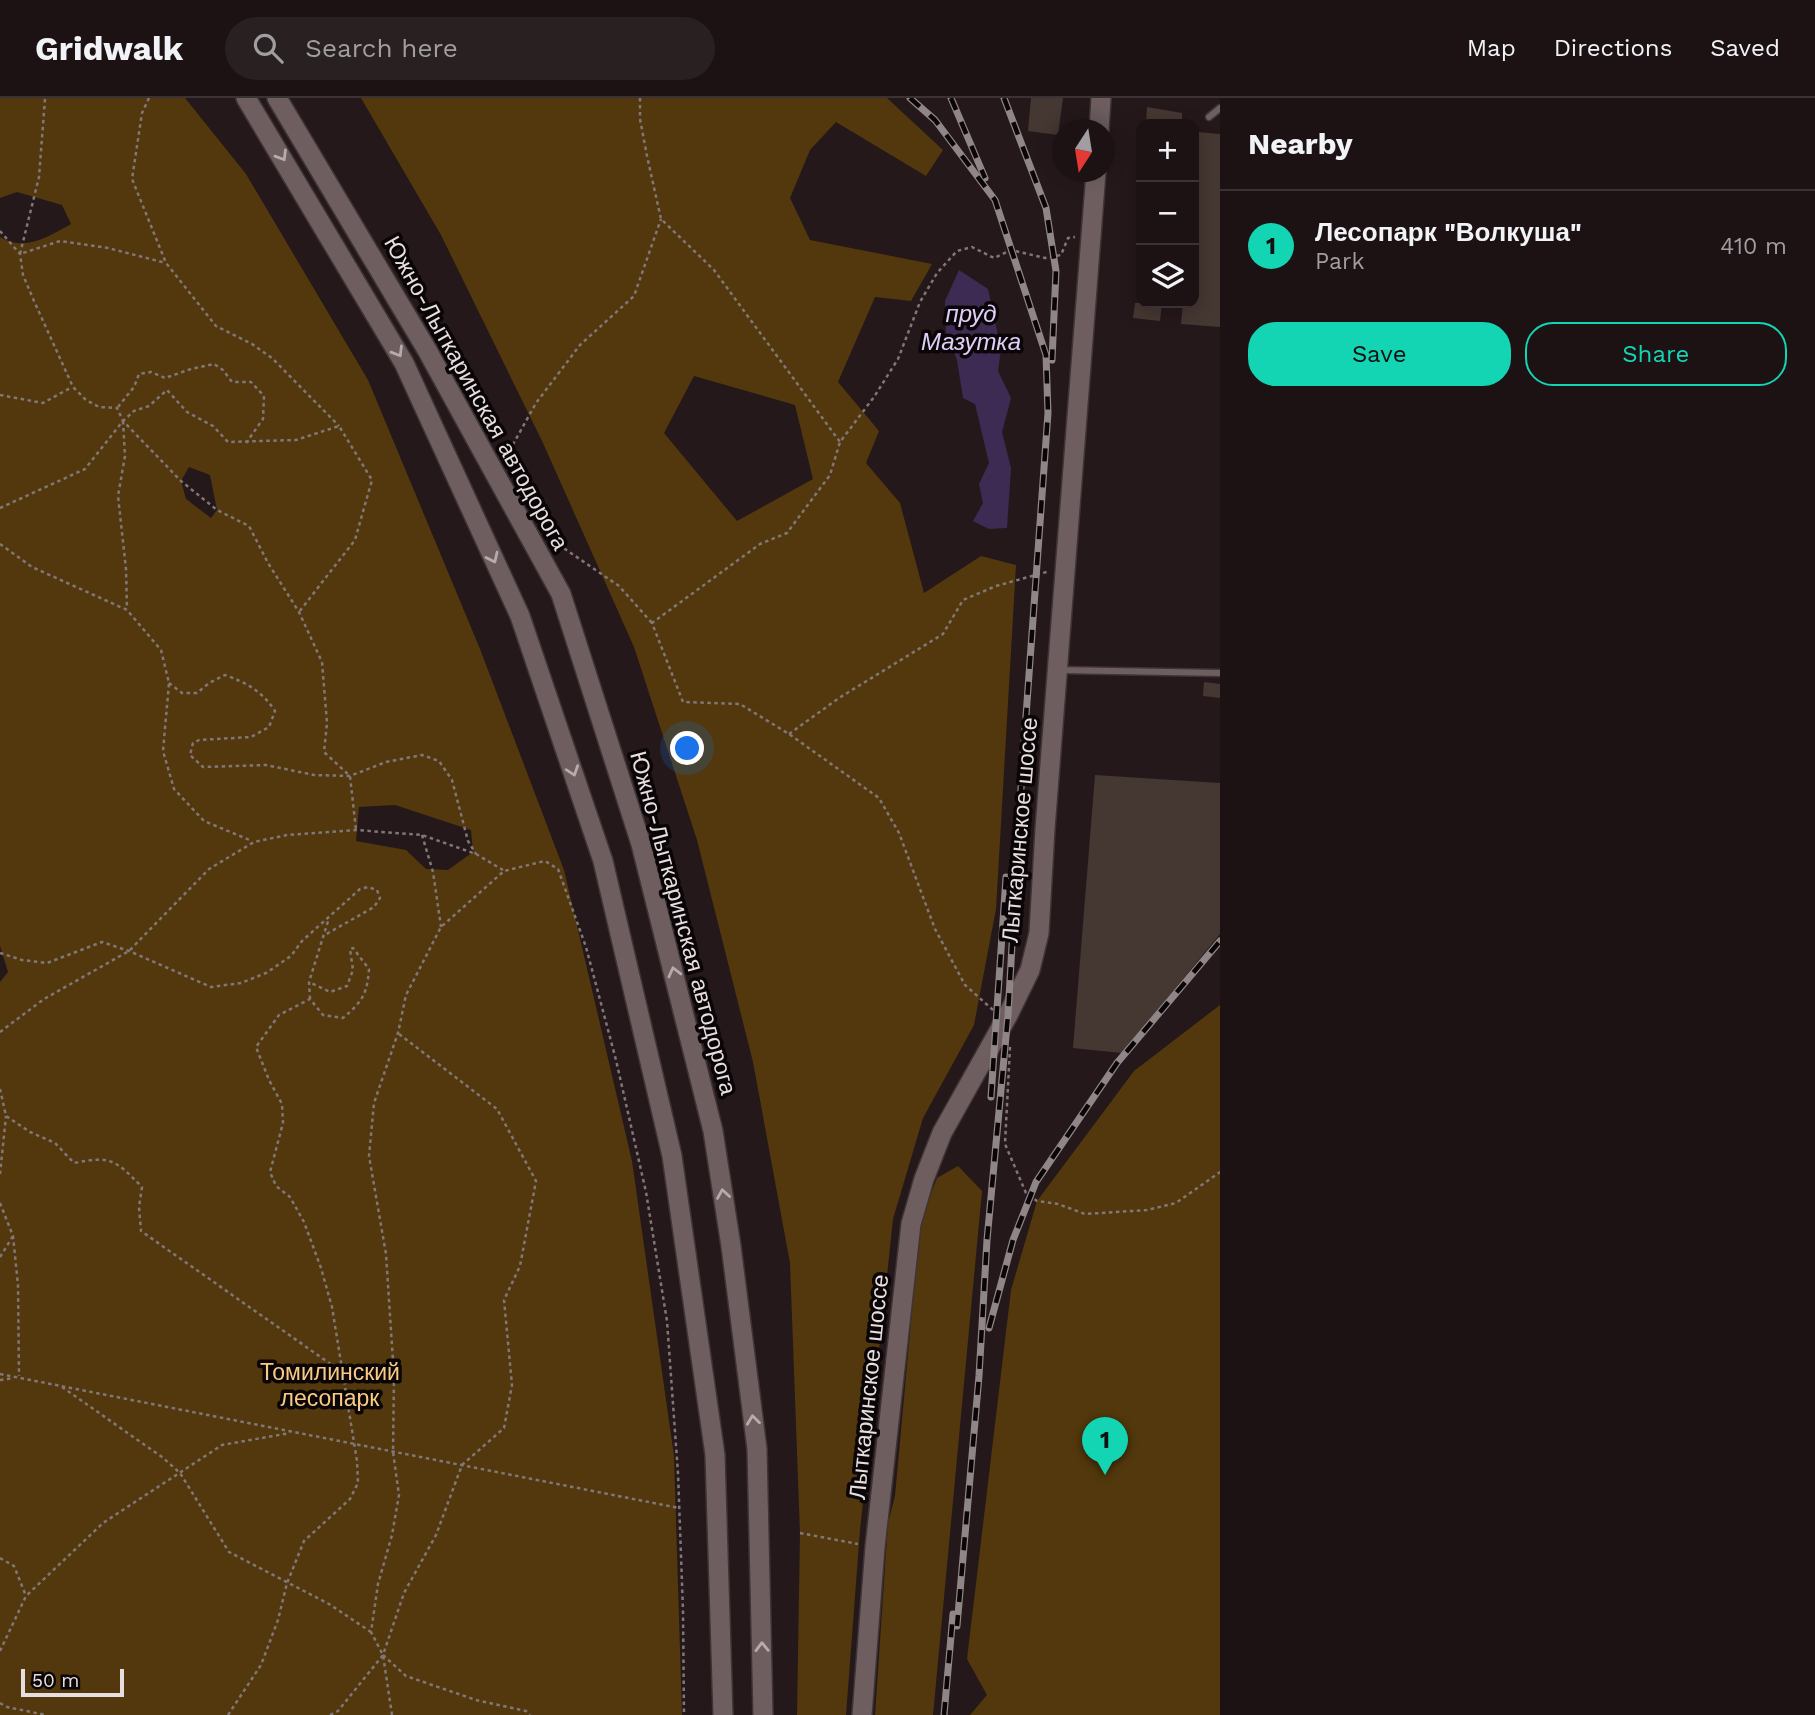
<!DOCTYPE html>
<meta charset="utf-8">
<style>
:root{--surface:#1c1214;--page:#292022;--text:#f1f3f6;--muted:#a09ea0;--line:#3a3234;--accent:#13d5b3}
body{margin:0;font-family:"Work Sans",sans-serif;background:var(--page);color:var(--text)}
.controls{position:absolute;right:21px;top:21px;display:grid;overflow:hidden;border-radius:14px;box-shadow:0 4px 18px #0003}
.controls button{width:63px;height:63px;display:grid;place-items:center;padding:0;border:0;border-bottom:2px solid var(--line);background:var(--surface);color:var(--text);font:35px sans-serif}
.compass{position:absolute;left:1052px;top:21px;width:63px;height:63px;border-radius:50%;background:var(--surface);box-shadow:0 4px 18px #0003;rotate:192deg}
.scale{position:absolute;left:21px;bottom:18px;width:103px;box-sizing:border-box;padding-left:7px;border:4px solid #e7dedf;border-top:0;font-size:19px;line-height:24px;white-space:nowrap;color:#e7dedf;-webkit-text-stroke:5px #0a0506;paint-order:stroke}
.you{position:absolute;left:688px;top:651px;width:24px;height:24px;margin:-18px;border:5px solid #fff;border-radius:50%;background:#1a73e8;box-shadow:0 0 0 10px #1a73e833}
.badge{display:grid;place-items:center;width:46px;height:46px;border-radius:50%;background:var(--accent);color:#111;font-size:23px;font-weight:700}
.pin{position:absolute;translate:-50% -58px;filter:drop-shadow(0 2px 4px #0008)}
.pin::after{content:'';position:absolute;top:37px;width:24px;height:21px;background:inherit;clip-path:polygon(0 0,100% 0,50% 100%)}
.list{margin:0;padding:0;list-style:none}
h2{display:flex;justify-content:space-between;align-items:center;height:91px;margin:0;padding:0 28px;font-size:30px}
h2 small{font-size:23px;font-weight:400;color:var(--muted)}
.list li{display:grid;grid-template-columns:46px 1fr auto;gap:21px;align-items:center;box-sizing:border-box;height:112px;padding:0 28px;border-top:2px solid var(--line)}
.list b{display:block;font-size:26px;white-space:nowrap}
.list p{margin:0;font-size:23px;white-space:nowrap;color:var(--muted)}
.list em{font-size:23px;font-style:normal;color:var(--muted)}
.actions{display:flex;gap:14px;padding:21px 28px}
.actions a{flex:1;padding:16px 0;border:2px solid var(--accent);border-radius:28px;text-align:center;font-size:24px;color:var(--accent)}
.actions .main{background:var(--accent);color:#111}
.icon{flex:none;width:38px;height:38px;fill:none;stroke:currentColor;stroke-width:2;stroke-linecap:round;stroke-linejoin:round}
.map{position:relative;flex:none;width:1220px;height:1617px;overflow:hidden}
header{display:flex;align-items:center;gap:42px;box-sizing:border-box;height:98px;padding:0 35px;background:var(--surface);border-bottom:2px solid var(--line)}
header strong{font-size:33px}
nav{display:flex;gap:38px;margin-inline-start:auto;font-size:24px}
.search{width:490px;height:63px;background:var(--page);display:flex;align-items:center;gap:18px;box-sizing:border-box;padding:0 24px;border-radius:38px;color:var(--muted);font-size:26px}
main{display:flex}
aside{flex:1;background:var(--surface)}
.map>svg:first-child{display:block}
</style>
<header>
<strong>Gridwalk</strong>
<div class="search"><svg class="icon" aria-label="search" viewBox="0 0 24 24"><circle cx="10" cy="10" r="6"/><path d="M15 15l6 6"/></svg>Search here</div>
<nav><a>Map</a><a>Directions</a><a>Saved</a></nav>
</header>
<main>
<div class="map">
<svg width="1220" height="1617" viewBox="0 0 1220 1617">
<rect width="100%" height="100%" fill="#25181a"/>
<!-- green -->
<g fill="#52380c" fill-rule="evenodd">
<path d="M0,0H185L246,76L368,282L480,551L564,772L632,1063L674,1358L682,1617H0V884L8,874L0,848V139C25,154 48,139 71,126L62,107L17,94L0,100ZM189,369L210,377L217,412L211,420L186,401L181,383ZM395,707L471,732L473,754L448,772L426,771L406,752L356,743L359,709Z"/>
<path d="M361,0H887L943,52L926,78L836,24L810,52L790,100L810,142L932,166L911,203L875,199L838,284L879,333L866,365L900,405L924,495L981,458L1016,467L996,811L974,927L923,1020L893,1121L860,1432L846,1617H797L800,1435L790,1165L753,964L697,742L634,549L543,345L441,137ZM694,278L795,307L813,381L737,423L664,335Z"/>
<path d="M1220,907V1617H970L987,1597L967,1561L1011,1192L1037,1103L1134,973Z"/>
<path d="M958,1068L982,1093L933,1617H875L888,1425L895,1398L920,1125L937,1080Z"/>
</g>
<!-- water -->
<path fill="#3e2b54" d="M959,172L988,191L1001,251L998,273L1011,300L1002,334L1011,370L1007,430L989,431L973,423L983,405L979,386L989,365L975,306L963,300L957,262L946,234L945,203Z"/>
<!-- building -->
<g fill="#453732">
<path d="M1031,0H1063L1058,37L1028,33Z"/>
<path d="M1147,9L1182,15V26H1146Z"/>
<path d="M1197,34L1220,36V229L1181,226L1183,205H1194V71Z"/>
<path d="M1135,205H1162L1160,223L1133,220Z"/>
<path d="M1204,584L1220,586V600L1203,598Z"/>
<path d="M1095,677L1220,685V836L1122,955L1073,950Z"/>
</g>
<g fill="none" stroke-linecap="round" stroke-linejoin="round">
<!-- service casing -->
<g stroke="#3e3435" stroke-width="9">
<g id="service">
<path d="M1209,19L1220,10"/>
<path d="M1059,572L1220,575"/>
</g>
</g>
<!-- secondary casing -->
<g stroke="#3e3435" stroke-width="22">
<g id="secondary">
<path d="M246,0L404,265L520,518L603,763L672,1058L715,1357L723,1617"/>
<path d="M277,0L427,252L561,496L641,746L713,1033L731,1148L757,1351L763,1617"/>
<path d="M1099,32L1101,0"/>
<path d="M862,1617L875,1449L911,1126L924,1081L942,1035L1008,917L1030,872L1039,835L1045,731L1096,74"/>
</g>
</g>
<!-- path -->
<g stroke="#827778" stroke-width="2.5" stroke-dasharray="3.5 3.5" stroke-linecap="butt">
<path d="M149,0L142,15L132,81L166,165L216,228L252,246L272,260L339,328"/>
<path d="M640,0V21L647,58L661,121L714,172L840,344"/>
<path d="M45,1L39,79L20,156L60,143L108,150L166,165"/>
<path d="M0,133L20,156L23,177L34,203L73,289L86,302L99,309L117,310L123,323L181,383L217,412L249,428L268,465L299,514L322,564L327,625L324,654L350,678L356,732"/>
<path d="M0,297L43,305L72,289"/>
<path d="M118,309L134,289L139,276L151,274L165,280L191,271L214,266L223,272L232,284H251L264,298L263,321L246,345"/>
<path d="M123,323L125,358L118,398L126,471L127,511"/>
<path d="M506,359L536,305L580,247L634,198L661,121"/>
<path d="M517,382L524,386L565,451L619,488L652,525"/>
<path d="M0,410L85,371L123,323L134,313L149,308L167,292L187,314L213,328L228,344L296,342L339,328L372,382L355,442L299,514"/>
<path d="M0,446L32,469L127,512L161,552L169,585L163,653L174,691L204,723L252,743"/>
<path d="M169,585L182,595H197L209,585L225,577C247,585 262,593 275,613L269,629L251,639L199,642L193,645L190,657L203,669L266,667L314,677L350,678L386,664L422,657L439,663L452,682L468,743L476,756"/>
<path d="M789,636L839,600L943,536L963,502L996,488L1050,473"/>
<path d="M422,737L433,774L441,829"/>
<path d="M0,855L22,862L47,865L102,844L129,853L211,889L241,885L266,875L291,858L302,843L360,791L368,789L377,792L380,800L374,809L323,838"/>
<path d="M310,901L309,884L329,820"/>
<path d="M993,912L965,887L935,831L899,735L879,700L789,636L740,606L683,604L652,525L760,446L787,435L830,377L840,344L874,299L898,261L920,204L937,175L957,153L972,149L994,160L1011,152L1045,160L1061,157L1068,140L1075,139"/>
<path d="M0,934L44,901L129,853L209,771L254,744L287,737L356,732L422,737L476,756L503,772"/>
<path d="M1010,949L1005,1046L1026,1095L1037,1103L1058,1106L1085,1116L1147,1112L1176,1105L1220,1074"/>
<path d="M0,991L6,1018L30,1034L55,1045L74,1065C112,1057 116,1063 142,1089L139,1109L141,1133L342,1274"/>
<path d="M0,1076L6,1018"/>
<path d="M0,1105L13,1138L18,1187L19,1278"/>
<path d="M0,1159L13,1138"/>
<path d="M0,1276L679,1410"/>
<path d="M0,1282L14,1280"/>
<path d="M62,1289L162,1359L180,1375L229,1454L329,1506L371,1534"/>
<path d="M800,1435L858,1446"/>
<path d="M0,1460L14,1468L26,1498"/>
<path d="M0,1553L26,1498L103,1425L222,1347L290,1335"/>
<path d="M383,1557L406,1578L476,1602L526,1613L530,1617"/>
<path d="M0,1605L7,1609L46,1617"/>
<path d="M228,1617L261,1567L278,1522L287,1485L304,1443L350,1401L358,1385L357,1363L332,1209L321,1170L304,1124L290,1099L276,1088L270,1074L283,1025L282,1006L269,982L256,949L279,917L310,901L323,917L343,920C363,903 367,896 369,871L353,850L350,851L353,872L347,888L330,894L309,884"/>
<path d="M330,1617L338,1613L383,1557L404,1495L436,1437L462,1367L504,1330L512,1287L504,1202L520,1168L536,1083L497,1011L399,936"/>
<path d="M392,1617L383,1557L371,1534L378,1486L392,1437L399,1397L393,1354L394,1279L386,1156L369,1058L374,1005L398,935L406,897L441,829L504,773L545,763L558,771L586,849L616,962L646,1094L667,1223L678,1375L683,1513L684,1617"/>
</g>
<!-- service -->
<use href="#service" stroke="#6e5e60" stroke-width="6"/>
<!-- secondary -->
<use href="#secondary" stroke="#6e5e60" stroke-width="19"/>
<!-- rail casing -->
<g stroke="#918687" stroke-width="7">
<g id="rail">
<path d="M910,0L935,22L995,102L1046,257L1048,315L1022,673L1008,917L987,1142L979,1278L957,1528"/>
<path d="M951,0L985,80"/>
<path d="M1004,0L1046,110L1056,173L1052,262"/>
<path d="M991,999L1006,779"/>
<path d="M989,1230L1013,1142L1036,1084L1117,965L1220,843"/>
<path d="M944,1617L953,1516"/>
</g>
</g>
<!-- rail -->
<use href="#rail" stroke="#0a0506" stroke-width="4.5" stroke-dasharray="13" stroke-linecap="butt"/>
</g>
<!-- one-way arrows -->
<defs><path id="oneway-chevron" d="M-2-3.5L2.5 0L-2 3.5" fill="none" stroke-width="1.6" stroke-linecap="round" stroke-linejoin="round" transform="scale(1.75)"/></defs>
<g stroke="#b7abac">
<use href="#oneway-chevron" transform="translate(282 58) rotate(59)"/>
<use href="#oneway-chevron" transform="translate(398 254) rotate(59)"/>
<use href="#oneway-chevron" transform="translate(493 460) rotate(65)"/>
<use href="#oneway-chevron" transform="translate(573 673) rotate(71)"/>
<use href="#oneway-chevron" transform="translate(674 874) rotate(-104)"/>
<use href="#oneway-chevron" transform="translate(723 1096) rotate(-99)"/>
<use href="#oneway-chevron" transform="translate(753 1322) rotate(-97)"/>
<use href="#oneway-chevron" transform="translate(762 1549) rotate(-91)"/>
</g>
<g text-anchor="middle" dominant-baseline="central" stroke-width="7" stroke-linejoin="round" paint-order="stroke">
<!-- street labels -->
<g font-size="23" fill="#e7dedf" stroke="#0a0506">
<text transform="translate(476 295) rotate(61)">Южно-Лыткаринская автодорога</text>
<text transform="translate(1020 732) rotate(-85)">Лыткаринское шоссе</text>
<text transform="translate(683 825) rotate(75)">Южно-Лыткаринская автодорога</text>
<text transform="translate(869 1289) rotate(-84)">Лыткаринское шоссе</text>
</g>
<!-- park labels -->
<g font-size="23" fill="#faca84" stroke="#0a0506">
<text x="330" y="1274">Томилинский<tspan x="330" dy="26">лесопарк</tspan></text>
</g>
<!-- water labels -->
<g font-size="24" font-style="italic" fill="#e1cef9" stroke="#0a0506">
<text x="971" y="216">пруд<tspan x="971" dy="28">Мазутка</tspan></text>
</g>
</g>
</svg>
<div class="controls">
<button>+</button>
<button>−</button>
<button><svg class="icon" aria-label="layers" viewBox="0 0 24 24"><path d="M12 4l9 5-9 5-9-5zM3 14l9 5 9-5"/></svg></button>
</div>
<svg class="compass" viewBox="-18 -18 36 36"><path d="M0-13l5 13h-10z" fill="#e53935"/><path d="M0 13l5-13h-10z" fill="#a09ea0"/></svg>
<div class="scale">50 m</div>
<div class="you"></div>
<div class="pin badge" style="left:1105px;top:1377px">1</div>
</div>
<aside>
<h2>Nearby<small></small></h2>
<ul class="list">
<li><span class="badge">1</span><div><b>Лесопарк &quot;Волкуша&quot;</b><p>Park</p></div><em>410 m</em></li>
</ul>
<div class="actions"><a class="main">Save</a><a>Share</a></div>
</aside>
</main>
